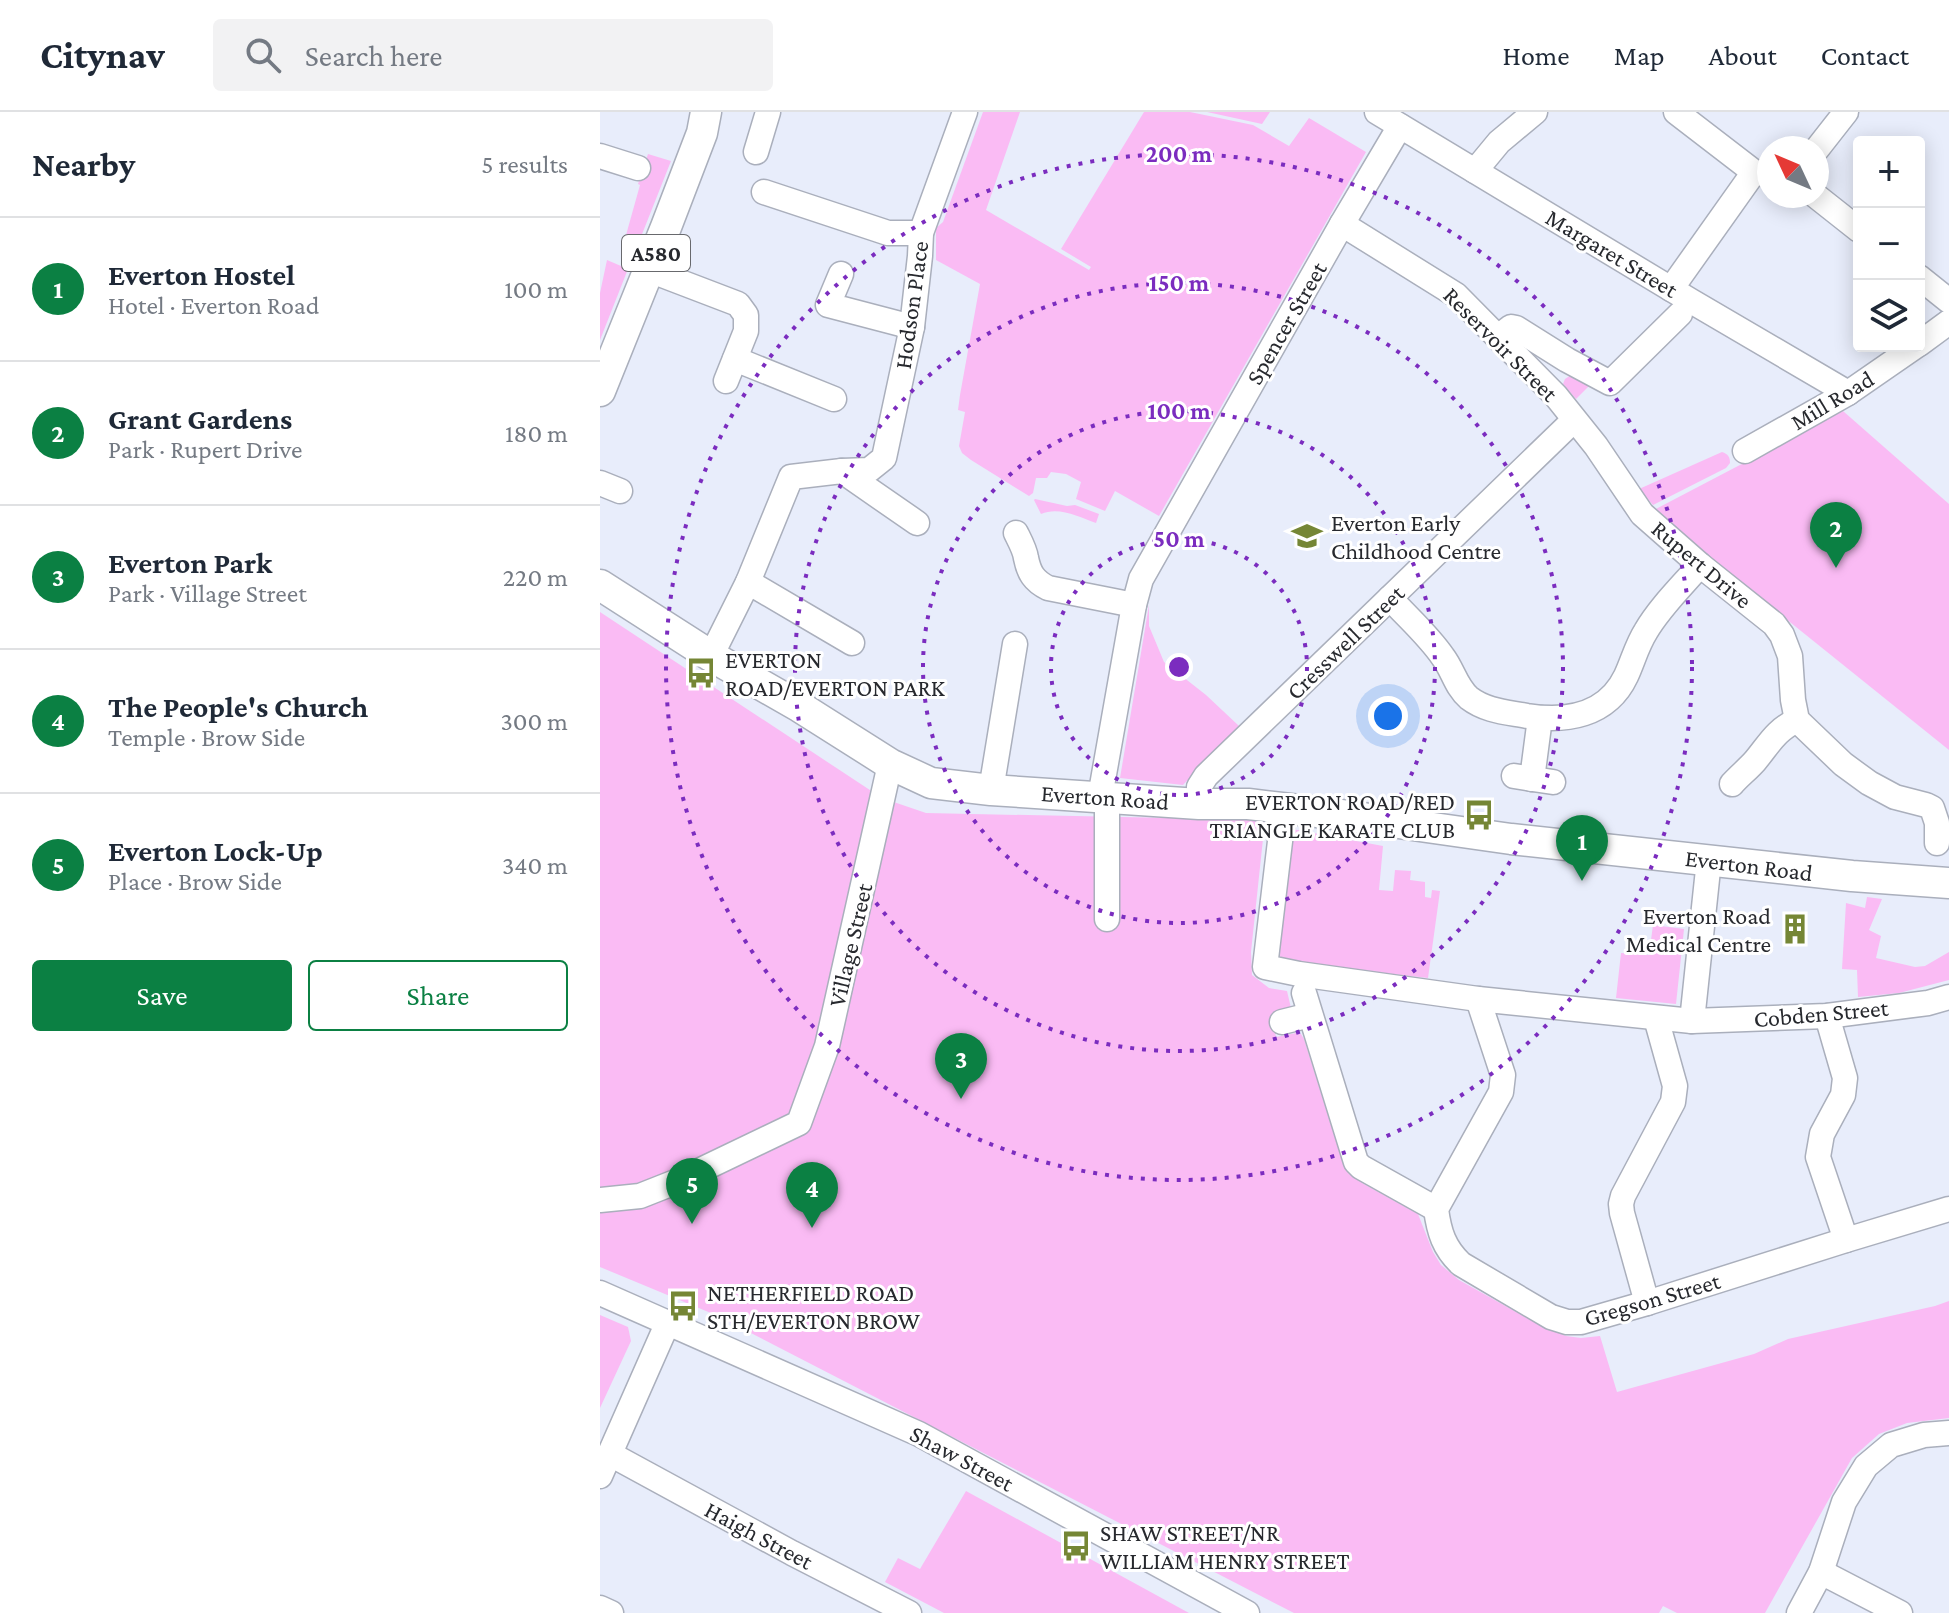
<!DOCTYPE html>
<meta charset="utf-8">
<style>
:root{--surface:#fff;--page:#f2f2f3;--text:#1f2937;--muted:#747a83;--line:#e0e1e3;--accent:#0b8043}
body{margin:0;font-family:"Crimson Pro",serif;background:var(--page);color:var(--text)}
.controls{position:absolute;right:24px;top:24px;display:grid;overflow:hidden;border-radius:8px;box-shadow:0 4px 20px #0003}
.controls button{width:72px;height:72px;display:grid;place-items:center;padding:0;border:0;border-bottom:2px solid var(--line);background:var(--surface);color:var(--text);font:40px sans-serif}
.compass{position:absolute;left:1157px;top:24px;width:72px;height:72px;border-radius:50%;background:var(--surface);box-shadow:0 4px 20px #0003;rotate:314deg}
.you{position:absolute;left:788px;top:604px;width:28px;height:28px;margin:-20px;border:6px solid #fff;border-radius:50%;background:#1a73e8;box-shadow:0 0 0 12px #1a73e833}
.badge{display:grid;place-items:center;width:52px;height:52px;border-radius:50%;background:var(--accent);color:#fff;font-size:26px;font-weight:700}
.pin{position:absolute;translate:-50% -66px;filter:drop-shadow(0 2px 4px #0008)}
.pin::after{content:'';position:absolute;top:42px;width:28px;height:24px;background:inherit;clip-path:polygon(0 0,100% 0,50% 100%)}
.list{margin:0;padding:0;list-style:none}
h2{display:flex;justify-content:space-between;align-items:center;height:104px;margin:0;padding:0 32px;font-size:34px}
h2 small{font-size:26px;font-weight:400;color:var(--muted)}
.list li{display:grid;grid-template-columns:52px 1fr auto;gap:24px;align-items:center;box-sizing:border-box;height:144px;padding:0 32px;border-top:2px solid var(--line)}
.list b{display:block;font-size:30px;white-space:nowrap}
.list p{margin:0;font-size:26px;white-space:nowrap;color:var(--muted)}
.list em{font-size:26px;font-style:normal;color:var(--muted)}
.actions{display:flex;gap:16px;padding:24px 32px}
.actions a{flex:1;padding:18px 0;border:2px solid var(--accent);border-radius:8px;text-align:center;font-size:28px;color:var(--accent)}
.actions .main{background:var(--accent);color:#fff}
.icon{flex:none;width:44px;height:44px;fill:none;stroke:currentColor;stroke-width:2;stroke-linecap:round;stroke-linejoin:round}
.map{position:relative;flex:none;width:1349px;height:1501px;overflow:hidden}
header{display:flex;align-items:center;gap:48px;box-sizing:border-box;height:112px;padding:0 40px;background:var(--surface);border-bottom:2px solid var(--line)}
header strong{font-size:38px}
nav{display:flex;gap:44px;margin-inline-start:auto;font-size:28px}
.search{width:560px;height:72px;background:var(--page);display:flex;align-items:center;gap:20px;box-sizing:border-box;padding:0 28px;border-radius:8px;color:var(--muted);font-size:30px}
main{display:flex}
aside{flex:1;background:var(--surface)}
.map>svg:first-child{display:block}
</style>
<header>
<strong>Citynav</strong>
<div class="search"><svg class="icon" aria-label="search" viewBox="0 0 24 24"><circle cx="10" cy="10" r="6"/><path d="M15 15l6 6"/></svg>Search here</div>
<nav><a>Home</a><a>Map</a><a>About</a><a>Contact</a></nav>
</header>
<main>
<aside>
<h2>Nearby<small>5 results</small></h2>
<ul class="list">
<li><span class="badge">1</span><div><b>Everton Hostel</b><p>Hotel · Everton Road</p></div><em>100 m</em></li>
<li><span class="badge">2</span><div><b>Grant Gardens</b><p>Park · Rupert Drive</p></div><em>180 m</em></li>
<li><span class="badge">3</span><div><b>Everton Park</b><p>Park · Village Street</p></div><em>220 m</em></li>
<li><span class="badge">4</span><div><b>The People's Church</b><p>Temple · Brow Side</p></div><em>300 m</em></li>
<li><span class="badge">5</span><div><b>Everton Lock-Up</b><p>Place · Brow Side</p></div><em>340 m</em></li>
</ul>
<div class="actions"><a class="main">Save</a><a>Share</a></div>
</aside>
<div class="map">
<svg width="1349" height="1501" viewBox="0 0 1349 1501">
<rect width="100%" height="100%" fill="#e8edfb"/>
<!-- green -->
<g fill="#fabbf4">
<path d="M383,0H420L386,98L489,158L491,155L461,137L544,0H590L653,13L689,34L709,6L766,40L559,404L515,379L505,399L476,387L481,370L466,362L451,360L447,366H436L433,381L429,384L371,348L362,341L359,334L365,300L358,298L360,283L380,172L336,148V116L343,110Z"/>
<path d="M607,0H670L662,12Z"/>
<path d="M48,42L71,49L33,145L21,141L40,73L38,72Z"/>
<path d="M7,148L28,157L0,228V181Z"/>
<path d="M971,263L989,274L976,287L963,272L965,267Z"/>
<path d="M1243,299L1349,392V638L1052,399Z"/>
<path d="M1122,340C1128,342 1130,345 1130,351L1126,356L1053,393L1039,377Z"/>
<path d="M435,387L467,394L475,393L499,402L496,411C479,405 459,394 441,402L434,388Z"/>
<path d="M549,493V514L564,550L606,583L639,614L583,673L520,666Z"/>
<path d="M0,500L282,686L326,701L665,708L651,840L652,863L669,876L687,879L691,896L672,903L676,925L696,921L701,922L704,927L744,1055L749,1062L762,1071L818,1102L833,1140L841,1153L859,1168L936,1211L966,1224L981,1226L1000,1224L1017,1280L1154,1242L1188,1227L1335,1194L1349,1189V1306L1307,1311L1279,1322L1252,1346L1165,1501H1077L1063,1494L1059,1501H694L118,1204L0,1155Z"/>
<path d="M692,717L783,734L779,778L793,779L795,758L811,759L810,768L825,770V785L831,786L832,778L840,779L828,866L678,849Z"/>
<path d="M1267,785L1282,787L1269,818L1281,824L1276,846L1315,855L1325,854L1349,840V868L1299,881L1258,885L1257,858L1242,857L1246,791L1265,796Z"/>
<path d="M1053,813L1084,817L1076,892L1016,886L1021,841L1049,843Z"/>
<path d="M0,1203L28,1215L31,1229L0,1296Z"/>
<path d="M366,1379L589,1501H344L285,1470L298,1446L320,1457Z"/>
</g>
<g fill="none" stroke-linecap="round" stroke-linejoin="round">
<!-- minor casing -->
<g stroke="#aaafbc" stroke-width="27">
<g id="minor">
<path d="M777,0L1091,189L1248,281"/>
<path d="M1076,0L1154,60L1169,63"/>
<path d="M1217,37L1246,0"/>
<path d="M156,40L168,0"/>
<path d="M0,44L38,56"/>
<path d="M875,59L899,30L935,0"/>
<path d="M164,80L288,121H321"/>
<path d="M1216,84L1259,118"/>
<path d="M742,112L856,183L956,284L996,334L1042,402L1100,453L1174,512L1182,523L1190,544L1193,588L1197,608L1243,652L1269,671L1295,685L1326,693L1332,696L1337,711V731"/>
<path d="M49,158L138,192L146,203V219L126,269"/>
<path d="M241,162L228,193L312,215"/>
<path d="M1319,165L1349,189"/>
<path d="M1071,177L1154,60"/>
<path d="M898,225L911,215L916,216L967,248L1010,271L1080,202"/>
<path d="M1319,232L1349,210"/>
<path d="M135,247L234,287"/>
<path d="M1145,339L1248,281L1316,234"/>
<path d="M242,359L269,358L284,346L312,215L320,144L321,121L365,0"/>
<path d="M0,371L20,379"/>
<path d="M416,421C420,429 425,438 426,446C429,461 434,469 448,476L534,493"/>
<path d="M148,470L252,531"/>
<path d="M790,486C807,505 828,523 843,545C853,558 856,575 869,586C886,599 906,600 927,604C966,610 1007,604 1026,564C1033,549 1037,533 1046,519C1060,495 1082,474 1100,453"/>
<path d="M111,544L148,470L191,365L242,359L317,411"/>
<path d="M914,664L953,670"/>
<path d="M932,667L940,606"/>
<path d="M1132,672C1139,664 1148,657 1155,649C1170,631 1175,619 1197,608"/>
<path d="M391,678L415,532"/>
<path d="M500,685L534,493L541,467L742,112L800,14"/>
<path d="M599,692V675L606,664L974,308"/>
<path d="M684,696L665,855L699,862L878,887L1092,909L1227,904L1328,891L1349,885"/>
<path d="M507,807V685"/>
<path d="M704,881L756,1050L761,1055L836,1097"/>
<path d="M878,887L903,963L901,980L836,1097C839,1120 844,1136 861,1152L951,1205L967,1210H981L1047,1191L1246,1128L1349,1097"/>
<path d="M1227,904L1245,966L1243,983L1222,1022L1218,1045L1246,1128"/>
<path d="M1092,909L1109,748"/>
<path d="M682,910L710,903"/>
<path d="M0,1088L40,1084L78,1069L199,1011L227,934L290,652"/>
<path d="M0,1181L319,1322L647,1501"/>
<path d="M1047,1191L1022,1101L1021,1092L1023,1084L1073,990L1075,974L1056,906"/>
<path d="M10,1342L192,1441L309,1501"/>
<path d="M0,1364L68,1210"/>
<path d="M1221,1460L1300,1501"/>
<path d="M0,1496L11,1501"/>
<path d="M1199,1501L1221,1460L1244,1390L1266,1354L1291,1333L1324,1323L1349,1321"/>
</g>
</g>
<!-- major casing -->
<g stroke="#aaafbc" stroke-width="33">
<g id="major">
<path d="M0,279L66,115L102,21L106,0"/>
<path d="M0,473L111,544L200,595L290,652L331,671L391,678L599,692H648L735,702L911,727L1252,764L1349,771"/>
</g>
</g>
<!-- minor -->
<use href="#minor" stroke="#fff" stroke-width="24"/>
<!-- major -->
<use href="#major" stroke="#fff" stroke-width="30"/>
</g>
<!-- distance rings -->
<g fill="none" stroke="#7b2cbf" stroke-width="4" stroke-dasharray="4 8">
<circle cx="579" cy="555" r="128"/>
<circle cx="579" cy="555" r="256"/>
<circle cx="579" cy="555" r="384"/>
<circle cx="579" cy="555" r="513"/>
</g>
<!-- icons -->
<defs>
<g id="school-bare" transform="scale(2.4)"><path d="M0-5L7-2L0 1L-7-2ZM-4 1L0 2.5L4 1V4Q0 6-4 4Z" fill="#758635" stroke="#fff" stroke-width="2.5" paint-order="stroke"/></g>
<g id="bus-bare" transform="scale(2.4)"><path d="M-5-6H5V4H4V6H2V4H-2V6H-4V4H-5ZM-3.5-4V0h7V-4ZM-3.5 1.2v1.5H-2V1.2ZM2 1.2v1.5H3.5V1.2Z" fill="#758635" stroke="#fff" stroke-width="2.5" paint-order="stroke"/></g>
<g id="building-bare" transform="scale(2.4)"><path d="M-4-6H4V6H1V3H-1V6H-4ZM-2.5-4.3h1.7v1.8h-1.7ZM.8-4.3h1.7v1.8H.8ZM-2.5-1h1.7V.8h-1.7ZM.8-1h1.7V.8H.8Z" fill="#758635" stroke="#fff" stroke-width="2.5" paint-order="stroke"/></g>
</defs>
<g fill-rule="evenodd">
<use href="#school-bare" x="707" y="424"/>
<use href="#bus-bare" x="101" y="561"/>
<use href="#bus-bare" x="879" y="703"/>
<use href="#building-bare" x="1195" y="817"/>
<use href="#bus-bare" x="83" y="1194"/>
<use href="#bus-bare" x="476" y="1434"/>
</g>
<g text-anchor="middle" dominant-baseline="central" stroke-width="6" stroke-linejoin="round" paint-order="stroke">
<!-- shield labels -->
<rect fill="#fff" stroke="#68696d" stroke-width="2" x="22" y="123" width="68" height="36" rx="6"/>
<g font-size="22" font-weight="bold" fill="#27292e">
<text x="56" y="141">A580</text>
</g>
<!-- street labels -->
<g font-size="24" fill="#27292e" stroke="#fff">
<text transform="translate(1012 141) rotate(31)">Margaret Street</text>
<text transform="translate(311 193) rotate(-82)">Hodson Place</text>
<text transform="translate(686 211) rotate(-60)">Spencer Street</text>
<text transform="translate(901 232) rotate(45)">Reservoir Street</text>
<text transform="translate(1232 288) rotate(-31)">Mill Road</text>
<text transform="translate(1102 452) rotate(40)">Rupert Drive</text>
<text transform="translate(745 530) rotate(-44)">Cresswell Street</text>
<text transform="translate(505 685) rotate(4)">Everton Road</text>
<text transform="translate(1149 753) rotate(7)">Everton Road</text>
<text transform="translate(250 833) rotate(-77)">Village Street</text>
<text transform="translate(1221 901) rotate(-5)">Cobden Street</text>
<text transform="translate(1052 1187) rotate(-16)">Gregson Street</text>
<text transform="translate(362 1346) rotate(28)">Shaw Street</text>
<text transform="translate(159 1423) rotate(28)">Haigh Street</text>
</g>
<!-- poi labels -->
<g font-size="24" fill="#27292e" stroke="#fff" text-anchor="start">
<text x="731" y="410">Everton Early<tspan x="731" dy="28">Childhood Centre</tspan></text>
<text x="125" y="547">EVERTON<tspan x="125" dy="28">ROAD/EVERTON PARK</tspan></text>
<text x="855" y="689" text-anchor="end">EVERTON ROAD/RED<tspan x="855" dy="28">TRIANGLE KARATE CLUB</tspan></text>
<text x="1171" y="803" text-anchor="end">Everton Road<tspan x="1171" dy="28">Medical Centre</tspan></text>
<text x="107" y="1180">NETHERFIELD ROAD<tspan x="107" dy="28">STH/EVERTON BROW</tspan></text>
<text x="500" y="1420">SHAW STREET/NR<tspan x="500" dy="28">WILLIAM HENRY STREET</tspan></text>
</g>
</g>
<circle cx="579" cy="555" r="12" fill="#7b2cbf" stroke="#fff" stroke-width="4"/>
<g font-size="24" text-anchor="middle" font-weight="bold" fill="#7b2cbf" stroke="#fff" stroke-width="6" stroke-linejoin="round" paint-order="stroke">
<text x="579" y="50">200 m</text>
<text x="579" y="179">150 m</text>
<text x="579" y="307">100 m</text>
<text x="579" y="435">50 m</text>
</g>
</svg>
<div class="controls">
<button>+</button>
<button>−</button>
<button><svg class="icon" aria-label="layers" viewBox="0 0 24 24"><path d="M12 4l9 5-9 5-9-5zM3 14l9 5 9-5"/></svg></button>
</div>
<svg class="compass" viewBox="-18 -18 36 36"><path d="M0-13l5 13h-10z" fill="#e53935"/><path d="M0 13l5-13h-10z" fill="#747a83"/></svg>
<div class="you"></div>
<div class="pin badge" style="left:982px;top:769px">1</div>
<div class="pin badge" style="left:1236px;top:456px">2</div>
<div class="pin badge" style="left:361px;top:987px">3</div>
<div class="pin badge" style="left:212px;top:1116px">4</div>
<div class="pin badge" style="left:92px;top:1112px">5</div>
</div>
</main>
